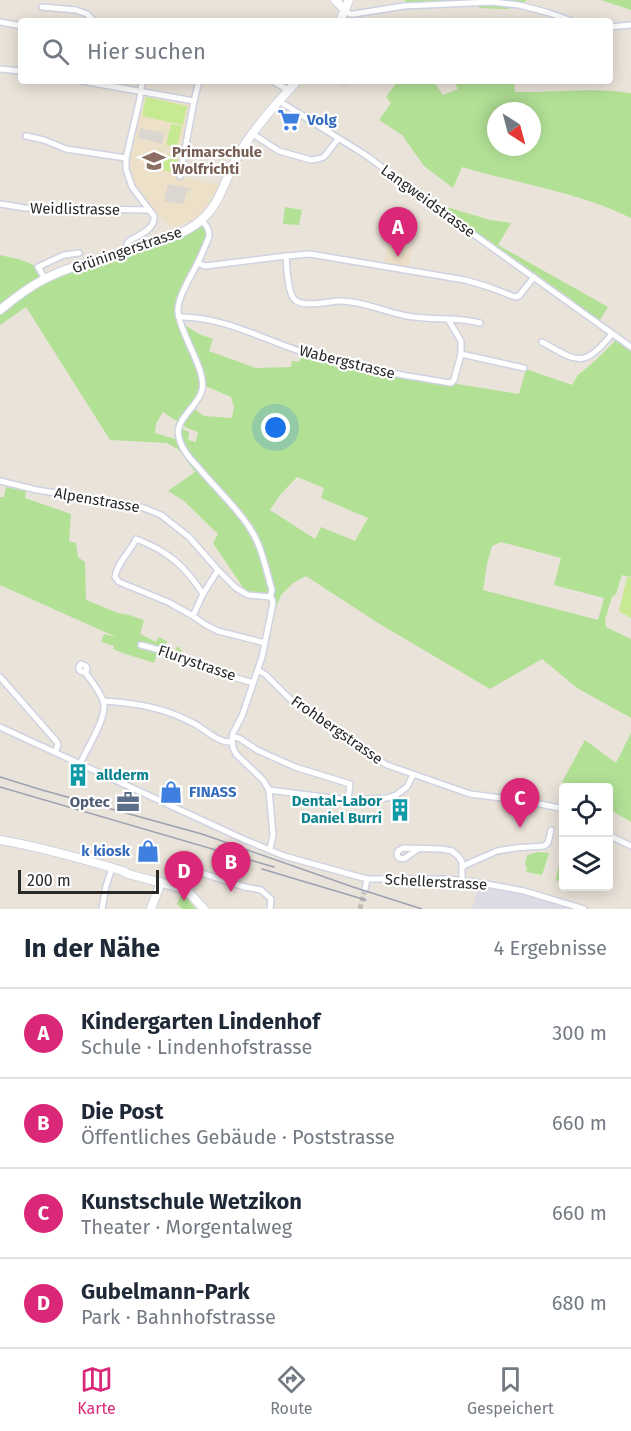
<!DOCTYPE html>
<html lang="de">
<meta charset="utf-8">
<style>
:root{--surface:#fff;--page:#f2f2f3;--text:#1f2937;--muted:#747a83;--line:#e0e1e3;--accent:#db2777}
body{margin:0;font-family:"Fira Sans",sans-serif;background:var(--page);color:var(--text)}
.controls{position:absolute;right:18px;bottom:18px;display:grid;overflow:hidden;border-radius:6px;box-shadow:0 3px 15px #0003}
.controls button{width:54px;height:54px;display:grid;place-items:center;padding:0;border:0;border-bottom:2px solid var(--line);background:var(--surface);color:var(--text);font:30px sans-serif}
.compass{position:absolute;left:487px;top:102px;width:54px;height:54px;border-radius:50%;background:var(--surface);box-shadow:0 3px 15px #0003;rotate:144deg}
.scale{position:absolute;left:18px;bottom:15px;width:141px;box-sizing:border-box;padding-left:6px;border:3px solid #282828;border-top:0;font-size:16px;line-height:21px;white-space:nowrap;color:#282828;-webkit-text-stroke:4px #fff;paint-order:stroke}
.you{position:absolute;left:276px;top:428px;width:21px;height:21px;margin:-15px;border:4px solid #fff;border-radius:50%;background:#1a73e8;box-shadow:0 0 0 9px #1a73e833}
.badge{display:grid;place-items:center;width:39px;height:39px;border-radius:50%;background:var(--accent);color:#fff;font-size:20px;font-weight:700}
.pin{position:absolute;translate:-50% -50px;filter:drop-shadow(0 2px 3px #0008)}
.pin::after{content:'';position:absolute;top:32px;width:21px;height:18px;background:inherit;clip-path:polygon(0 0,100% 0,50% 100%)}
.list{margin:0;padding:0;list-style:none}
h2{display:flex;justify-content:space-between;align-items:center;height:78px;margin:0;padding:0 24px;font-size:26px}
h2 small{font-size:20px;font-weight:400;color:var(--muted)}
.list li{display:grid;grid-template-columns:39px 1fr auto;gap:18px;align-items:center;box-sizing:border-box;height:90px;padding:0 24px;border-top:2px solid var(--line)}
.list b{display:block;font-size:22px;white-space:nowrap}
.list p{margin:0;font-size:20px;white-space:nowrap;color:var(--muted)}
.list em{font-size:20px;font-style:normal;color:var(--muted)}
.icon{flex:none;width:33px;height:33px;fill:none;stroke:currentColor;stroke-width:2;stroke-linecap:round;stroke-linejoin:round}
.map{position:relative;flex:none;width:631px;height:909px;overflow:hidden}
.search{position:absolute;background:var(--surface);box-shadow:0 3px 15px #0003;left:18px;right:18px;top:18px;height:66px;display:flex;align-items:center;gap:15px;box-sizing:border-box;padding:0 21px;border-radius:6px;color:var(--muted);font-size:22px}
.sheet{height:438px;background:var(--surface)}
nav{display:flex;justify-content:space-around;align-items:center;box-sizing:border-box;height:84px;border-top:2px solid var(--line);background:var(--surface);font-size:16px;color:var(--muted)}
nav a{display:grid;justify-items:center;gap:3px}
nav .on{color:var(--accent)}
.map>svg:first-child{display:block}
</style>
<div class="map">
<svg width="631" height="909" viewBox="0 0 631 909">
<rect width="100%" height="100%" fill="#eae3d9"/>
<!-- industrial -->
<path fill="#dcdae3" d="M479,885L527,895L575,909H472Z"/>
<!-- education -->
<g fill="#ece0c8">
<path d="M140,91L194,101L180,176L224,186L220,197L193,226L189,221L176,227L167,224L157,214L150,210L134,191L126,164Z"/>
<path d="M388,242L412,247L408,270L383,266Z"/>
</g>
<!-- green -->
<g fill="#b2e196" fill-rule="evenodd">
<path d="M405,0H527C515,13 496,8 479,8V2L404,6Z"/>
<path d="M601,0H631V10Z"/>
<path d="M398,81H433L443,95L458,89L454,81H514L515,92C554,93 592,87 631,93V218C578,192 518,184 462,167L453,188L424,166L402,135L379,120L391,103L386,97ZM496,111H532V147H496Z"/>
<path d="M427,201L490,220L511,223L498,245L608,307L598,323Z"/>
<path d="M285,207L302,210L299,225L283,224Z"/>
<path d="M201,220L210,232L178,307L180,322L199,334L213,339L209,351L256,368L291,367L292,361L299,362L302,352L364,369L519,394L526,369L572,385L578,375L596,360L618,338L631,347V577L622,575L616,594L612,597L605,620L606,627L631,639V718L577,688L542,659L490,689L378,623L306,576L293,583L281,595L275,610L272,608V599L248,595L213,543L218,534L184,501L168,491L195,472L179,450L167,443L110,440L26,307L0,325V255C16,259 33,260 43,274L127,246V250L173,236ZM203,385L231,397L234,407L232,418L204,416L193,408ZM163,412L187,428L198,432L196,442L188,440L189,432L179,427V440L155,433L156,424ZM297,477L324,488L321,498L368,518L355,541L321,527L315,539L270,510L280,495ZM501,542L561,558L554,585L604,598L598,620L483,590L487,564L492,546Z"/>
<path d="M6,487L26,491L25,498L71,514L69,541L76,543L78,557L85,562L86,600L118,613L129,615L144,620L140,634L156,642L159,637L168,642L164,645L175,650L178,646L181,650L182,658L158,651L154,663C141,658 126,655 113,649L114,646L101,642L104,634L116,637L0,585V497H4Z"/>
<path d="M631,733V822L609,809L608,788L571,787L562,782L585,740L616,763Z"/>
<path d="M538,852L549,853L542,875L526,872L527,868L525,864L527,855Z"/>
<path d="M561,855H563V882L556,880L555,883Z"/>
<path d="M181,894L187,898L196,909H182L177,904Z"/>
</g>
<!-- pitch -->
<g fill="#c6e991">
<path d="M146,97L187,106L183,125L142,116Z"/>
<path d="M171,124L182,126L177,147L166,145Z"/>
<path d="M161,154L178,157L175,173L158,169Z"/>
<path d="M627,577L631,578V618L619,611Z"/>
</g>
<!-- plaza -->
<g fill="#dbd6d0">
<path d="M140,128L164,133L162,144L138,138Z"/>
<path d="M168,184L192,189V191L187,190L183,204L164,201Z"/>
</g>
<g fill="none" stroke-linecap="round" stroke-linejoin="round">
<!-- street-tunnel -->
<path stroke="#c3beb6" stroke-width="5" stroke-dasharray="5 2.5" stroke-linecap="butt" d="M360,909L365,889"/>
<!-- street casing -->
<g stroke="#cfd3e1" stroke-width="8">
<g id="street">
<path d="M42,7L76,10L87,14L94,21"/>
<path d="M345,10L350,14H354L404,6L492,2L519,5L546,12L572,21"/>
<path d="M0,22L21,26"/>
<path d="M610,27L631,25"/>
<path d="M0,69L21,71"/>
<path d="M82,81L194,101"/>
<path d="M273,81L288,90"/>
<path d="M343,81L344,82"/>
<path d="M279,101L367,156L427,201L631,347"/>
<path d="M253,134L279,151L311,160L318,159L324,157L338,139"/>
<path d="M26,136L44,140L66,149L126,158"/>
<path d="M180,176L194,101L199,81"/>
<path d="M0,204L25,208L150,210"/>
<path d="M201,220C206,225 210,229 209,237C205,246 201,257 196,266C190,278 177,298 178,312C180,334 207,371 202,390C198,408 171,420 180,441C183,451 191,460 198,467C214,487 238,508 251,530C262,547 266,570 272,590L270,597L272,599L273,603L262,657L242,716L233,733L232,740L233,748L236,754L263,780L269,790L273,835L270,849"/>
<path d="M127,251V244L129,241C140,234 155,230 154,216L132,187L126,169V158L140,98L142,81"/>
<path d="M286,256C287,266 287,293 295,300C304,308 329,301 340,301C363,301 385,312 407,316C433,321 456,316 480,323"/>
<path d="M198,263L205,266L286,256L310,254L465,280L489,287L515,297L519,296L534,277"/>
<path d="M45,279L38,267L64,255L79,253"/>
<path d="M179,317C221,316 263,339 302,352C351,367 401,375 451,383L454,380L461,354V341L448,319"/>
<path d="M542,342C578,362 583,369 612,334"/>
<path d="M461,354L524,368"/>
<path d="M0,481L37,490L127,504L144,508L161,515L189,537L218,570L236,588L248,595L270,597"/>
<path d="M203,594C185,566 168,551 136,539C130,552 117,563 115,577L119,582L168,602L193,616L206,625L218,631L265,643"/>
<path d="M193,616L203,594L218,570"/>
<path d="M141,645C168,651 192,663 217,672C229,676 241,679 253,683"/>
<path d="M258,670L266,675L289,698L318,720L387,765L470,794L526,801L564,809"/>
<path d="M0,677L57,742L58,745L55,752"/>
<path d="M104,701C136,703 166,708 195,724C206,730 218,743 232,742"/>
<path d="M0,727L243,839L284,856L367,879H449L481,883L524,891L584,909"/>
<path d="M232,737L239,738L257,750L295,767L350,784L348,800"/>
<path d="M80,764C86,750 109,715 103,701C100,691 91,681 85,672L87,669L86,666L81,664L79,667V670L82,672H85"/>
<path d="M269,790L348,800L387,798L396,795L407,787L413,775"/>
<path d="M608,835L631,846"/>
<path d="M418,849L404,859L399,858L397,855L398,851L403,848L442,849L452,851L458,856L462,862V880"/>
<path d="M463,866L497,851L515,848L544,846L548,843L551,830"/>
<path d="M180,887C183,878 185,872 195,871L245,887L261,890L271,899L270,909"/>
<path d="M365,889L367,879"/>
<path d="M102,909L106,886L111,871"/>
</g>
</g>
<!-- secondary casing -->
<g stroke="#cfd3e1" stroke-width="10">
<g id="secondary">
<path d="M335,0L345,10"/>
<path d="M340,21L349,0"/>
<path d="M0,310C14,299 28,287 45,279C71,265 103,259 131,250C153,243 176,238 195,225C223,205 223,179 240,152C255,127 277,103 297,81"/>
<path d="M0,840C42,847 83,859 123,871L128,874L184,889L189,893L204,909"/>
<path d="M151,909L161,882"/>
</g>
</g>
<!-- street -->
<use href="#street" stroke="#fff" stroke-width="5"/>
<!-- secondary -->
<use href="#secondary" stroke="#fff" stroke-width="8"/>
<!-- rail -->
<g stroke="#9da0b2" stroke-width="1.5">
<path d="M0,777L42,790L202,834L353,887L422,909"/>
<path d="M0,787L274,867"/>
<path d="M262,869L366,900"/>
</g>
</g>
<!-- icons -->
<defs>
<g id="supermarket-bare" transform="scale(1.8)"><path d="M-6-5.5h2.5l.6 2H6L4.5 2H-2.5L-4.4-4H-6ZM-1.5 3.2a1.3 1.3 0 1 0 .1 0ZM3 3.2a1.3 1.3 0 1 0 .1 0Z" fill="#3f7fe0" stroke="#fff" stroke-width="2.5" paint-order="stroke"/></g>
<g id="school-bare" transform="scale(1.8)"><path d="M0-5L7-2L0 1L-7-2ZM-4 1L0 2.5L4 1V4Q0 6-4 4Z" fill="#8d6e63" stroke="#fff" stroke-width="2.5" paint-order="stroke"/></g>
<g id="building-bare" transform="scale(1.8)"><path d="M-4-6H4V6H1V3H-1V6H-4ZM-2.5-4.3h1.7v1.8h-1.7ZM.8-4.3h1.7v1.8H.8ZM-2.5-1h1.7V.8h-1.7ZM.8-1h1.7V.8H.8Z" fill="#0f9aa8" stroke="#fff" stroke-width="2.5" paint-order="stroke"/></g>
<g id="shop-bare" transform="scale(1.8)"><path d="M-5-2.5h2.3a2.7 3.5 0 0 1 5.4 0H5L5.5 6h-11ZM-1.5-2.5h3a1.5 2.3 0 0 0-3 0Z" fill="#3f7fe0" stroke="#fff" stroke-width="2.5" paint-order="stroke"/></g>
<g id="office-bare" transform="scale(1.8)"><path d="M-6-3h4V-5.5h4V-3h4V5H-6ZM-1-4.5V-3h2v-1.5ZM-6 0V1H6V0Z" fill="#5c6f8a" stroke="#fff" stroke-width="2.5" paint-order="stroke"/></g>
</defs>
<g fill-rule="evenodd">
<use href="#supermarket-bare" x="289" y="120"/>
<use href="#school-bare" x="154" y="161"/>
<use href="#building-bare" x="78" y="775"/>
<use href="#shop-bare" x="171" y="792"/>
<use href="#office-bare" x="128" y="802"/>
<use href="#building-bare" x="400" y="810"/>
<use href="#shop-bare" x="148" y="851"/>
</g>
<g text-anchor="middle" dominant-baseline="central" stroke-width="4.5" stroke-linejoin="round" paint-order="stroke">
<!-- shop labels -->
<g font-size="15" font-weight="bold" fill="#366cbe" stroke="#fff" text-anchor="start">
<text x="307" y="120">Volg</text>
<text x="189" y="792">FINASS</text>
<text x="130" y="851" text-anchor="end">k kiosk</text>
</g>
<!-- education labels -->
<g font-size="15" font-weight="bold" fill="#785e54" stroke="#fff" text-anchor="start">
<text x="172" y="152">Primarschule<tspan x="172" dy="17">Wolfrichti</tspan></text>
</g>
<!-- street labels -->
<g font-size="15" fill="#282828" stroke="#fff">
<text transform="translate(428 201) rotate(36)">Langweidstrasse</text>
<text transform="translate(75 209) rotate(1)">Weidlistrasse</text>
<text transform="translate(127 250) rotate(-19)">Grüningerstrasse</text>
<text transform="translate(347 362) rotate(14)">Wabergstrasse</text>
<text transform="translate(97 500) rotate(10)">Alpenstrasse</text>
<text transform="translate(197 663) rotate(19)">Flurystrasse</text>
<text transform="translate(337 730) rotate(35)">Frohbergstrasse</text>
<text transform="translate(436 882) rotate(3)">Schellerstrasse</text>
</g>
<!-- culture labels -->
<g font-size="15" font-weight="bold" fill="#0d838f" stroke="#fff" text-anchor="start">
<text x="96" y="775">allderm</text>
<text x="382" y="801" text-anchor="end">Dental-Labor<tspan x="382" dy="17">Daniel Burri</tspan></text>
</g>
<!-- service labels -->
<g font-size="15" font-weight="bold" fill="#4e5e75" stroke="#fff" text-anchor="end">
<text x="110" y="802">Optec</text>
</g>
</g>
</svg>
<div class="controls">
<button><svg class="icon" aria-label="locate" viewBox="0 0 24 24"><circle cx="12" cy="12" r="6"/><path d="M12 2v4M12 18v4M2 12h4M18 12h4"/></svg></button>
<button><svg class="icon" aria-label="layers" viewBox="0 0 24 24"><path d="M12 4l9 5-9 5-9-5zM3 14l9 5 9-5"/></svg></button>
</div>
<svg class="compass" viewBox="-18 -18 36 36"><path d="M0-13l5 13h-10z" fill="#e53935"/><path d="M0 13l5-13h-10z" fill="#747a83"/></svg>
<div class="scale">200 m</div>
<div class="you"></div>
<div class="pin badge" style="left:398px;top:257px">A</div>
<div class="pin badge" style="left:231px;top:892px">B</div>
<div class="pin badge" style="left:520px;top:828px">C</div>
<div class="pin badge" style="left:184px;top:901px">D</div>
<div class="search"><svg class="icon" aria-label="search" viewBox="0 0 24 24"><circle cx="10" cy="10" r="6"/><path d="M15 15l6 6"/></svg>Hier suchen</div>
</div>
<section class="sheet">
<h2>In der Nähe<small>4 Ergebnisse</small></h2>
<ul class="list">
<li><span class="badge">A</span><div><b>Kindergarten Lindenhof</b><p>Schule · Lindenhofstrasse</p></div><em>300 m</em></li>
<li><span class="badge">B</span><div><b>Die Post</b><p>Öffentliches Gebäude · Poststrasse</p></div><em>660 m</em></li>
<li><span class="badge">C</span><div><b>Kunstschule Wetzikon</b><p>Theater · Morgentalweg</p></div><em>660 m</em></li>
<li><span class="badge">D</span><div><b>Gubelmann-Park</b><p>Park · Bahnhofstrasse</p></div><em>680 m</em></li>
</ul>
</section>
<nav>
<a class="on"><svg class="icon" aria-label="map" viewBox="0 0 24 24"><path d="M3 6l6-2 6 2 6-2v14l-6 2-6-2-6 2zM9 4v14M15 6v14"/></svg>Karte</a>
<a><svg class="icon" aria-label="directions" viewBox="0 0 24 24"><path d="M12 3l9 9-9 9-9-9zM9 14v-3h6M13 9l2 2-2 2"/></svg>Route</a>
<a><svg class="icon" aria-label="saved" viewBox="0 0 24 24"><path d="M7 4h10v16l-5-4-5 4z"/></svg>Gespeichert</a>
</nav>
